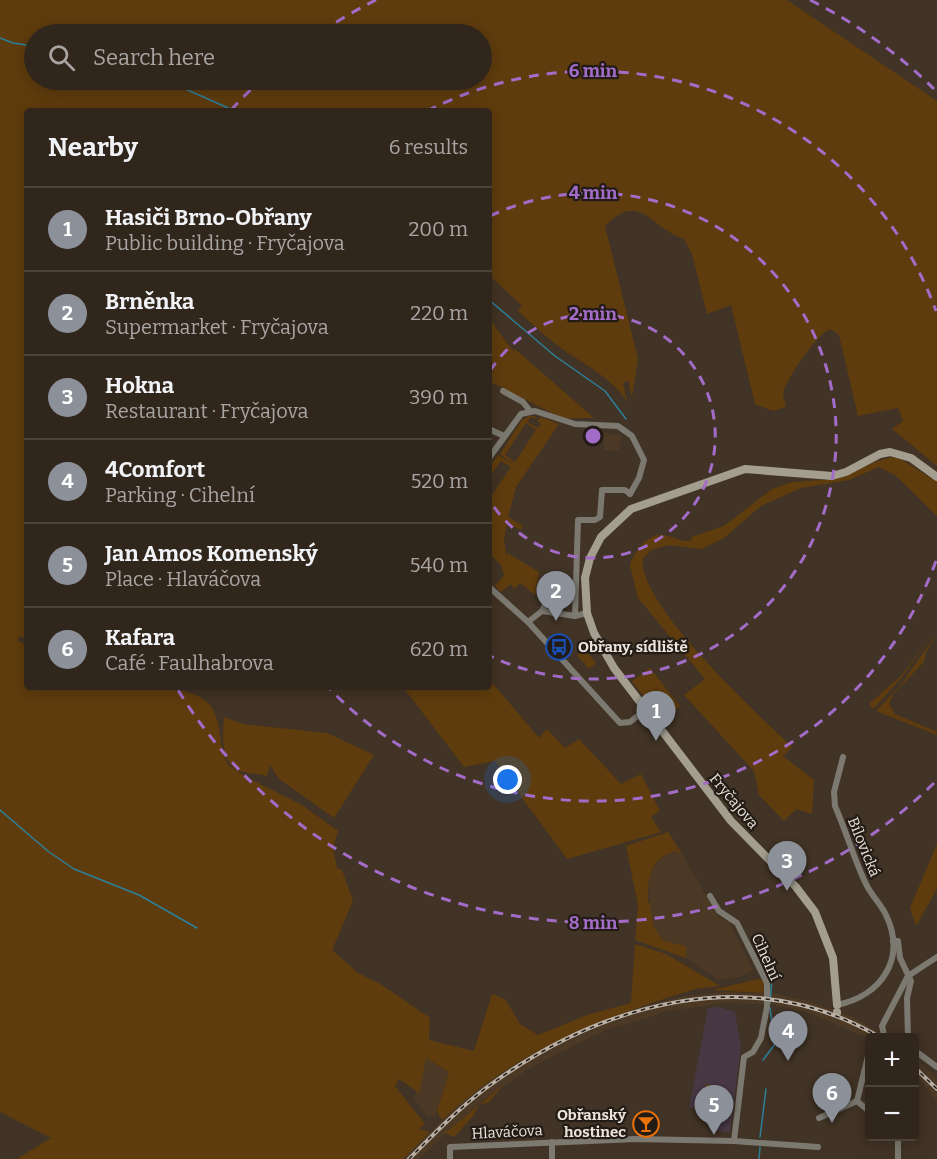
<!DOCTYPE html>
<meta charset="utf-8">
<style>
:root{--surface:#31261c;--page:#392e25;--text:#f1f3f6;--muted:#a8a5a3;--line:#4c433b;--accent:#8c9099}
body{margin:0;font-family:Bitter,serif;background:var(--page);color:var(--text)}
.controls{position:absolute;right:18px;bottom:18px;display:grid;overflow:hidden;border-radius:6px;box-shadow:0 3px 15px #0003}
.controls button{width:54px;height:54px;display:grid;place-items:center;padding:0;border:0;border-bottom:2px solid var(--line);background:var(--surface);color:var(--text);font:30px sans-serif}
.you{position:absolute;left:508px;top:780px;width:21px;height:21px;margin:-15px;border:4px solid #fff;border-radius:50%;background:#1a73e8;box-shadow:0 0 0 9px #1a73e833}
.badge{display:grid;place-items:center;width:39px;height:39px;border-radius:50%;background:var(--accent);color:#fff;font-size:20px;font-weight:700}
.pin{position:absolute;translate:-50% -50px;filter:drop-shadow(0 2px 3px #0008)}
.pin::after{content:'';position:absolute;top:32px;width:21px;height:18px;background:inherit;clip-path:polygon(0 0,100% 0,50% 100%)}
.list{margin:0;padding:0;list-style:none}
h2{display:flex;justify-content:space-between;align-items:center;height:78px;margin:0;padding:0 24px;font-size:26px}
h2 small{font-size:20px;font-weight:400;color:var(--muted)}
.list li{display:grid;grid-template-columns:39px 1fr auto;gap:18px;align-items:center;box-sizing:border-box;height:84px;padding:0 24px;border-top:2px solid var(--line)}
.list b{display:block;font-size:22px;white-space:nowrap}
.list p{margin:0;font-size:20px;white-space:nowrap;color:var(--muted)}
.list em{font-size:20px;font-style:normal;color:var(--muted)}
.icon{flex:none;width:33px;height:33px;fill:none;stroke:currentColor;stroke-width:2;stroke-linecap:round;stroke-linejoin:round}
.map{position:relative;flex:none;width:937px;height:1159px;overflow:hidden}
.search{position:absolute;background:var(--surface);box-shadow:0 3px 15px #0003;left:24px;top:24px;width:468px;height:66px;display:flex;align-items:center;gap:15px;box-sizing:border-box;padding:0 21px;border-radius:33px;color:var(--muted);font-size:22px}
.panel{position:absolute;background:var(--surface);box-shadow:0 3px 15px #0003;left:24px;top:108px;width:468px;height:582px;border-radius:6px}
.map>svg:first-child{display:block}
</style>
<div class="map">
<svg width="937" height="1159" viewBox="0 0 937 1159">
<rect width="100%" height="100%" fill="#413325"/>
<!-- built -->
<g fill="#4b3925">
<path d="M604,433L621,435L620,450H604Z"/>
<path d="M675,851L682,854L719,918L728,920L753,970L740,977L719,980L686,958L685,946L663,941L653,926L647,878L650,870L666,854Z"/>
<path d="M723,992L777,994L812,1002L850,1016L889,1037L869,1039L809,1013L775,1005L724,1003L669,1011L604,1031L535,1065L475,1106L419,1159H403L454,1109L482,1086L547,1045L628,1011L680,997Z"/>
<path d="M914,1057L937,1079V1102L915,1073Z"/>
<path d="M426,1058L449,1072L435,1116L428,1117L414,1099Z"/>
</g>
<!-- education -->
<path fill="#483844" d="M720,1007L735,1012L741,1046L730,1132L709,1130L713,1109L689,1108L708,1008Z"/>
<!-- green -->
<g fill="#5f3c0d" fill-rule="evenodd">
<path d="M0,0H787L937,101V466L892,429L903,421L898,408L858,416L839,335L830,329C818,333 785,380 783,394C783,398 786,404 786,407L773,411L755,404L731,305L707,314L692,254L684,239C650,228 641,190 605,226L638,359L632,398L628,380L623,383L627,402C613,378 583,364 561,348C546,337 532,324 518,311L522,306L489,275V111H27V639L19,636L18,641L27,645V687H172L177,692C184,690 188,692 195,695C226,706 215,740 228,765L248,778L302,805L338,831L333,848L337,868L342,870L353,901L332,950L358,973L382,985L430,1018L429,1040L474,1051L492,994L505,999L520,1024L538,1035L587,1015L631,1003L635,944L666,954L720,986C711,988 701,987 692,990C600,1018 513,1053 442,1120L437,1111L449,1072L426,1058L419,1093L399,1079L395,1086L425,1124L419,1129L430,1132L403,1159H17L51,1138L0,1112ZM34,34H482V80H34Z"/>
<path d="M489,318L513,351L515,349L594,418H562L489,381Z"/>
<path d="M529,416H536L535,419L531,417L527,422L538,428L541,424L537,421L541,417L559,424L516,487L508,517L523,526L521,530L507,523L504,540L507,559V553L539,572L535,595L520,583L514,589L511,584L501,592L495,586L504,575L501,565L489,553V499L511,467L501,461L489,478V468L498,455L517,467L500,454L522,420ZM526,423L536,430L515,462L505,455Z"/>
<path d="M896,456L937,482V516L895,475L879,467L849,480L801,488L761,506L724,538L702,549L669,545L651,550L643,559C637,604 759,715 792,747L783,756L814,780L812,814L796,809L784,821L759,795L754,771L684,695L705,679L638,598L630,565C634,553 645,536 660,535C671,534 682,544 692,540L691,537L724,526L772,489L792,482L837,479L877,461Z"/>
<path d="M937,628L903,676L873,709L869,704L902,675Z"/>
<path d="M937,633L926,652L924,662L893,694L889,704L895,714L937,732V735L876,711L903,682Z"/>
<path d="M584,649L596,663L589,669L577,655Z"/>
<path d="M650,668L680,706L662,720L632,681Z"/>
<path d="M489,679L539,738L547,729L565,748L579,739L621,784L641,774L660,811L651,817L661,832L567,859L495,761L464,767L403,687H489Z"/>
<path d="M224,717L243,724L327,733L374,755L334,818L279,779L270,765L267,776C259,774 251,774 243,772C219,766 223,735 224,717Z"/>
<path d="M668,832L682,854L675,851C650,859 647,878 648,902L650,903L653,926L663,941L686,946V958L635,940L638,905L626,846Z"/>
<path d="M937,844V889L916,926L910,908Z"/>
<path d="M758,979L764,981L767,991L763,990V993L712,990Z"/>
<path d="M504,1084L488,1103L479,1104L474,1115L454,1137L445,1133Z"/>
<path d="M706,1084L716,1086L712,1104L703,1103Z"/>
</g>
<g fill="none" stroke-linecap="round" stroke-linejoin="round">
<!-- stream -->
<g stroke="#2c809a" stroke-width="1.5">
<path d="M0,38L13,43L34,46"/>
<path d="M165,80L235,111"/>
<path d="M489,300L555,356L605,391L626,419"/>
<path d="M0,810L49,852L74,869L139,895L197,928"/>
<path d="M767,972L772,979L770,1003"/>
<path d="M763,1060L775,1044L770,1008"/>
<path d="M760,1137L766,1089"/>
<path d="M759,1159L760,1147"/>
</g>
<!-- street -->
<g stroke="#7c7970" stroke-width="6">
<path d="M503,391L523,402L530,411"/>
<path d="M489,429L504,436"/>
<path d="M489,458L521,414L535,411L575,424L618,426L632,436L644,460L639,478L630,494"/>
<path d="M489,587L528,622L620,723L630,722L645,710"/>
<path d="M542,611L552,590L574,591"/>
<path d="M575,616L578,520H595L600,517L602,490H625L630,494"/>
<path d="M528,622L542,611L575,616L587,613"/>
<path d="M710,896L719,911L737,923L767,983V1007L761,1038L753,1052L744,1057L734,1141"/>
<path d="M893,941H898L900,958L911,981L907,998L908,1038"/>
<path d="M908,976L937,957"/>
<path d="M837,1005C881,996 907,959 886,915C881,904 871,895 866,884C854,859 846,831 835,806L834,792L843,757"/>
<path d="M889,1038L884,1035L882,1026L908,976"/>
<path d="M914,1050L937,1067"/>
<path d="M857,1101L870,1048"/>
<path d="M857,1101L870,1112"/>
<path d="M819,1118L857,1101"/>
<path d="M898,1136V1159"/>
<path d="M450,1159V1147L636,1139L734,1141L818,1147"/>
<path d="M552,1159V1142"/>
</g>
<!-- secondary -->
<g stroke="#a39e90" stroke-width="8">
<path d="M837,1005L833,958L815,912L796,887L731,821L614,668L594,633L587,613L585,578L590,558L601,537L631,509L745,469L832,476L846,472L880,454L890,452L911,458L937,477"/>
<path d="M837,1013V1012"/>
</g>
<!-- rail casing -->
<g stroke="#bab0a5" stroke-width="4">
<g id="rail">
<path d="M914,1067L937,1089"/>
<path d="M409,1159C434,1134 458,1109 486,1088C601,1003 751,960 881,1038"/>
</g>
</g>
<!-- rail -->
<use href="#rail" stroke="#231c16" stroke-width="1.5" stroke-dasharray="4.5" stroke-linecap="butt"/>
</g>
<!-- distance rings -->
<g fill="none" stroke="#a36cc9" stroke-width="3" stroke-dasharray="10 8">
<path d="M490 371A122 122 0 1 1 490 501"/>
<path d="M490 216A243 243 0 1 1 490 656"/>
<path d="M936 561A365 365 0 0 1 328 687M427 111A365 365 0 0 1 936 311"/>
<path d="M934 783A487 487 0 0 1 178 690M231 110A487 487 0 0 1 261 80M321 32A487 487 0 0 1 376 0M810 0A487 487 0 0 1 934 89"/>
</g>
<!-- icons -->
<defs>
<g id="bus-ring" transform="scale(1.35)"><circle r="9.5" fill="#231c16" stroke="#1a4fb4" stroke-width="1.5"/><path d="M-5-6H5V4H4V6H2V4H-2V6H-4V4H-5ZM-3.5-4V0h7V-4ZM-3.5 1.2v1.5H-2V1.2ZM2 1.2v1.5H3.5V1.2Z" fill="#1a4fb4"/></g>
<g id="bar-ring" transform="scale(1.35)"><circle r="9.5" fill="#231c16" stroke="#e8710a" stroke-width="1.5"/><path d="M-6-5H6L.8 .8V4.5H3.5V6h-7V4.5H-.8V.8Z" fill="#e8710a"/></g>
</defs>
<g fill-rule="evenodd">
<use href="#bus-ring" x="559" y="647"/>
<use href="#bar-ring" x="646" y="1124"/>
</g>
<g text-anchor="middle" dominant-baseline="central" stroke-width="4.5" stroke-linejoin="round" paint-order="stroke">
<!-- poi labels -->
<g font-size="15" font-weight="bold" fill="#ece4db" stroke="#231c16" text-anchor="start">
<text x="578" y="647">Obřany, sídliště</text>
<text x="626" y="1115" text-anchor="end">Obřanský<tspan x="626" dy="17">hostinec</tspan></text>
</g>
<!-- street labels -->
<g font-size="15" fill="#ece4db" stroke="#231c16">
<text transform="translate(734 801) rotate(50)">Fryčajova</text>
<text transform="translate(864 847) rotate(68)">Bílovická</text>
<text transform="translate(766 957) rotate(66)">Cihelní</text>
<text transform="translate(507 1132) rotate(-3)">Hlaváčova</text>
</g>
</g>
<circle cx="593" cy="436" r="9" fill="#a36cc9" stroke="#231c16" stroke-width="3"/>
<g font-size="18" text-anchor="middle" font-weight="bold" fill="#a36cc9" stroke="#231c16" stroke-width="4.5" stroke-linejoin="round" paint-order="stroke">
<text x="593" y="77">6 min</text>
<text x="593" y="199">4 min</text>
<text x="593" y="320">2 min</text>
<text x="593" y="929">8 min</text>
</g>
</svg>
<div class="controls">
<button>+</button>
<button>−</button>
</div>
<div class="you"></div>
<div class="pin badge" style="left:656px;top:741px">1</div>
<div class="pin badge" style="left:556px;top:621px">2</div>
<div class="pin badge" style="left:787px;top:891px">3</div>
<div class="pin badge" style="left:788px;top:1061px">4</div>
<div class="pin badge" style="left:714px;top:1135px">5</div>
<div class="pin badge" style="left:832px;top:1123px">6</div>
<div class="search"><svg class="icon" aria-label="search" viewBox="0 0 24 24"><circle cx="10" cy="10" r="6"/><path d="M15 15l6 6"/></svg>Search here</div>
<section class="panel">
<h2>Nearby<small>6 results</small></h2>
<ul class="list">
<li><span class="badge">1</span><div><b>Hasiči Brno-Obřany</b><p>Public building · Fryčajova</p></div><em>200 m</em></li>
<li><span class="badge">2</span><div><b>Brněnka</b><p>Supermarket · Fryčajova</p></div><em>220 m</em></li>
<li><span class="badge">3</span><div><b>Hokna</b><p>Restaurant · Fryčajova</p></div><em>390 m</em></li>
<li><span class="badge">4</span><div><b>4Comfort</b><p>Parking · Cihelní</p></div><em>520 m</em></li>
<li><span class="badge">5</span><div><b>Jan Amos Komenský</b><p>Place · Hlaváčova</p></div><em>540 m</em></li>
<li><span class="badge">6</span><div><b>Kafara</b><p>Café · Faulhabrova</p></div><em>620 m</em></li>
</ul>
</section>
</div>
